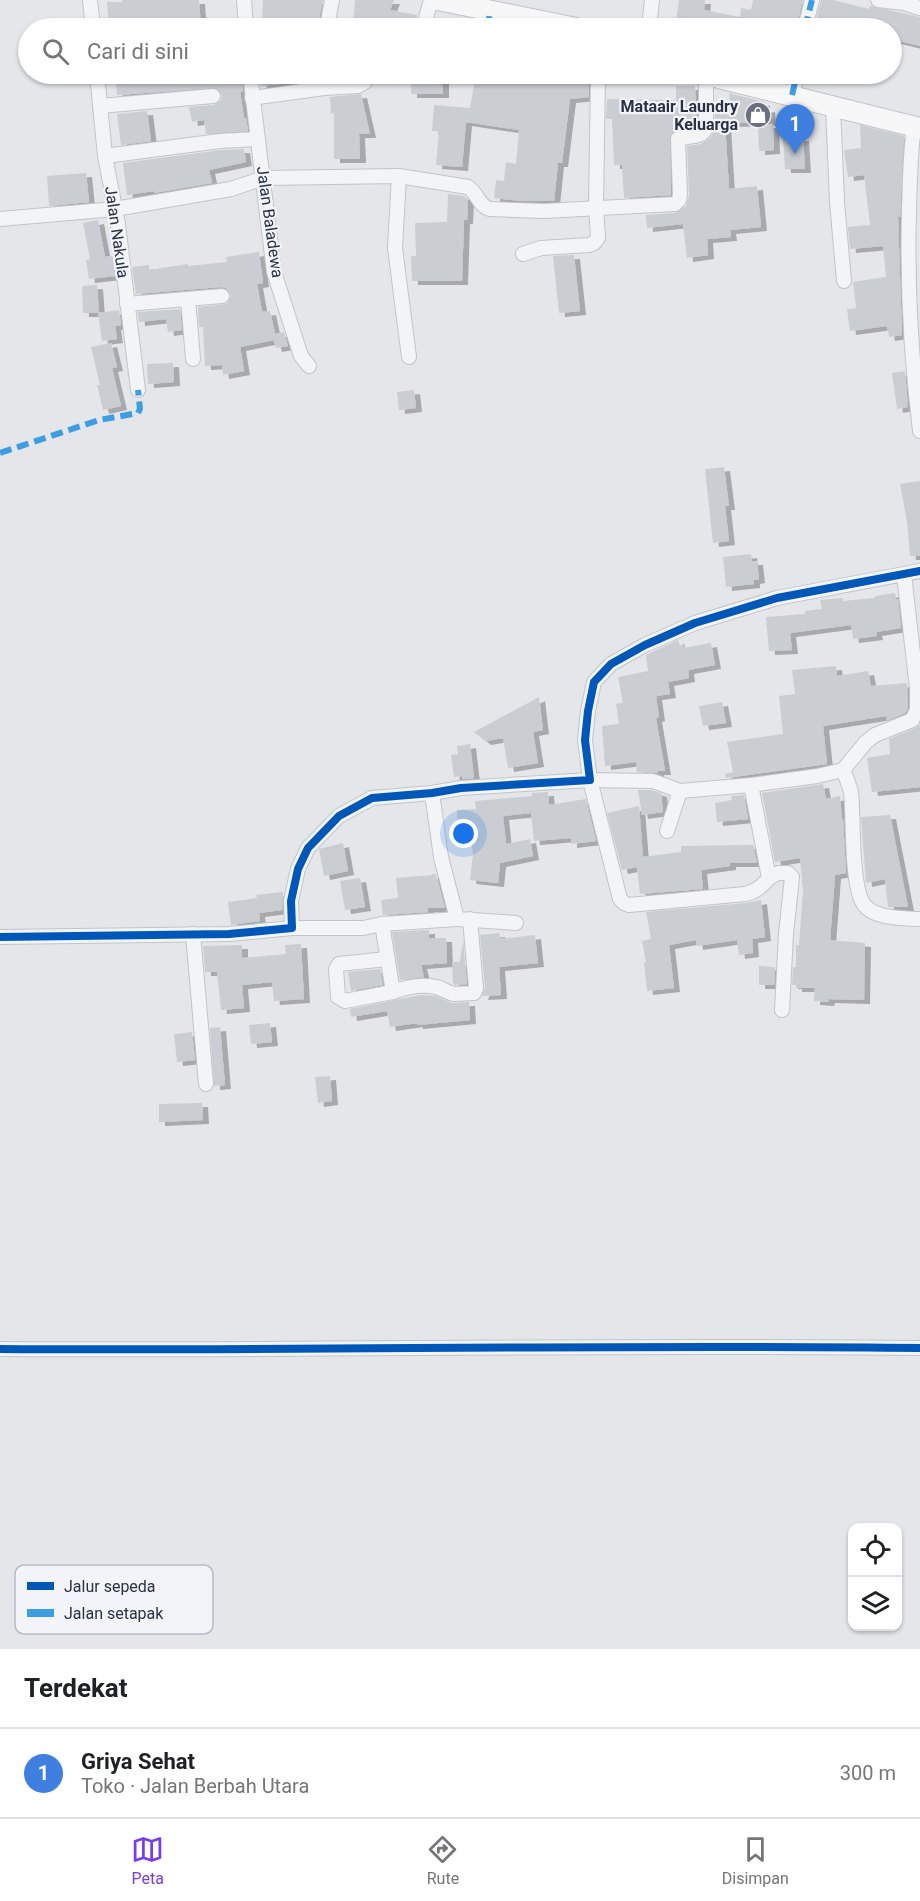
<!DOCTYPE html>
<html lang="id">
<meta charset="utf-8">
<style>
:root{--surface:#fff;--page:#f6f6f6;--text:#202124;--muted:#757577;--line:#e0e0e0;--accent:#7c3aed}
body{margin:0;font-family:Roboto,sans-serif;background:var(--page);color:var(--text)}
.controls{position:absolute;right:18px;bottom:18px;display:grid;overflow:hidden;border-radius:12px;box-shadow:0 2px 4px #0004}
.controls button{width:54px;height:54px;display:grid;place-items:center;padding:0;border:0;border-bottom:2px solid var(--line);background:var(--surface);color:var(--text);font:30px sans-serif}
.you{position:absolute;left:464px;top:834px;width:21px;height:21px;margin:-15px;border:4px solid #fff;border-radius:50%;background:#1a73e8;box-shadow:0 0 0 9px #1a73e833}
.badge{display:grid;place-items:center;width:39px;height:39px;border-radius:50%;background:var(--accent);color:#fff;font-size:20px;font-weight:700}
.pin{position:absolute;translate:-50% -50px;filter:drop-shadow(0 2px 3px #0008)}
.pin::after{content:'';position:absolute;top:32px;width:21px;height:18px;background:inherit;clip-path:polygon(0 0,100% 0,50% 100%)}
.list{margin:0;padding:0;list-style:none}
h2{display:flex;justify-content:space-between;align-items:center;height:78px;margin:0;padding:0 24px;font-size:26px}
h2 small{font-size:20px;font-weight:400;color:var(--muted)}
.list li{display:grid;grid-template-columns:39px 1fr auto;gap:18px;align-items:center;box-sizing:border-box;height:90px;padding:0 24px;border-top:2px solid var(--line)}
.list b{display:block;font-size:22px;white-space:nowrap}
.list p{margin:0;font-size:20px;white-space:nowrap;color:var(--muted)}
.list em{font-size:20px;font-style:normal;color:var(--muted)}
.icon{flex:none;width:33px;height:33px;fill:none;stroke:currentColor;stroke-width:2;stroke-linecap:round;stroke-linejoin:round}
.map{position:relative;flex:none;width:920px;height:1649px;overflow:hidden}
.search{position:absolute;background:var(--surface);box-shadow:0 2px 4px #0004;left:18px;right:18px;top:18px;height:66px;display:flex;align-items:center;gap:15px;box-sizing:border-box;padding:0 21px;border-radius:33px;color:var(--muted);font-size:22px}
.sheet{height:168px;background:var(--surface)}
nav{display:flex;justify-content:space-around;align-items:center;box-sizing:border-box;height:84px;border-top:2px solid var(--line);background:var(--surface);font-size:16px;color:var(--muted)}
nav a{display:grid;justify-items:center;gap:3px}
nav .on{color:var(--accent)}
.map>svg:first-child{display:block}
</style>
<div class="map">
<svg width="920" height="1649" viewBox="0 0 920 1649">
<defs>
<filter id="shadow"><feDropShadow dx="6" dy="4" stdDeviation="0" flood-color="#0004"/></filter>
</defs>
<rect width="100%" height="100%" fill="#e4e6ea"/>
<!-- building -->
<g fill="#cacdd1" filter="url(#shadow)">
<path d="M122,0H199L201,28H186V24L158,27V28H109L107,2H122Z"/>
<path d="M263,0H323L319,19L321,28H308L292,27V24L262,22Z"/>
<path d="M355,0H394L390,10L417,15L414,28H353Z"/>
<path d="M679,0H705L704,10L740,17L741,8L751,10L753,0H803L796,28H675Z"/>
<path d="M821,0H833L869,9L870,6L920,17V46L891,39V28H814Z"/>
<path d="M115,74H141V75L208,74L209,81L232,78V74H241L243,91L240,92L244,118H246L248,131L206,134L204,120L192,122L189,107L214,105L221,100L222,95L216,88L117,95Z"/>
<path d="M259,74H317V80L261,86Z"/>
<path d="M476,74H510L541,77L542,74H589V97L570,99L562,163H558L554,201H522L494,198L496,180L504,181L506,162L516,164L519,130L466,122L462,167L436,165L439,131H432L434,105L470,108Z"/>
<rect x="411" y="78" width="32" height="16"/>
<path d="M676,86H695L697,125L675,130L670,136L671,195L624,198L622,165H614L612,119H606L607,99L676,100Z"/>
<path d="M729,93L764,102V109L769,108L770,122L725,123L729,189L757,186L761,227L730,230L731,237L707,239L708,255L687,258L683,224L647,228L646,215L675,213L686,206L689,195L687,146L701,144L711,137L715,128V105L730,103Z"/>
<path d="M361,94L370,134H359L360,159H334V113L331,114L330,97Z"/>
<path d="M147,111L151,141L121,145L117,114Z"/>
<path d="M758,124H773L774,150L759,151Z"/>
<path d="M860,125L904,136L900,217H898L902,335L889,337L887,326L850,331L847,309L856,308L853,282L886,277L883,246L850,249L848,227L870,225L864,175L848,177L844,150L861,148Z"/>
<path d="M803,137L805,169H785L783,138Z"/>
<path d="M244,149L246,162L209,170L212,183L154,193V191L127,195L123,163L221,150Z"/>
<path d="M86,173L89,202L49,206L47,176Z"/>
<path d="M448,194L464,196L468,199L467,220H464L462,281H412L411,256H416L415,223L447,222Z"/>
<path d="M98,220L105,257L113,256L115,276L89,279L86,260L90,259L83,223Z"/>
<path d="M259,252L263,283L257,284L262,312L270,311L275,334L284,332L288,346L276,348L274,340L240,347L244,371L223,375L222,365L205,366L203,327H199L198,307L227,304L231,296L226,288L221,287L136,294L132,267L149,265V270L188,264V266L227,262L226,257Z"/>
<path d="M574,255L580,311L559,313L553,256Z"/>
<path d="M97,285L99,313H83L82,286Z"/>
<path d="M180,309L182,330L168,332L166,319L139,322L138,312Z"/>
<path d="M119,310L121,325L115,326L117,339L102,341L98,313Z"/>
<path d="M111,343L117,367L112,368L121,406L103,410L97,385H100L91,347Z"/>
<path d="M173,363L174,382L148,384L147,364Z"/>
<path d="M905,371L908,407L897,409L892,373Z"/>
<path d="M414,390L416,408L399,410L397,392Z"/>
<path d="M724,467L729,506H725L729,541L713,543L705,469Z"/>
<path d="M920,481V556H910L907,522L900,484Z"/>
<path d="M751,554L752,561H757L759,579L754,580V584L726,587L723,557Z"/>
<path d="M895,593L896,599H898L901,628L876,632L877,636L853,639L851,625L790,633L792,650L769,651L766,617L805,614V611L822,609L820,600L843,598V601L875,598V596Z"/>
<path d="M678,640L680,646L683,645L684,648L711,643L715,665L688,670L689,678L668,682L670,694L656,696L659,717L656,718L665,771H658V773L637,772L636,762L605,766L602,726L619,724L616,704L623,703L618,677L648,671L646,655Z"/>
<path d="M836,666L837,676L868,671L871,686L907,683L908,708L905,713L887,721L886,716L823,726L827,764L726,778L725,774L733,772L727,742L783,734L779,696L795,694L792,670Z"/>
<path d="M539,697L543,730L533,732L538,763L508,768L503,738L485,741L474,732Z"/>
<path d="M722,702L726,723L703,726L699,706Z"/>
<path d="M920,724V787L872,792L867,758L890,754L889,739L915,728Z"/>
<path d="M470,744L474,778L462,779V776L454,777L451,755L458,754L457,746Z"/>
<path d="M823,784L826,799L840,796L842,819H843L846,873L835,875L830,940L865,943L864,1000L829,999L828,1002L814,1001L815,988H796V985H792L793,967H796V945H799L803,891L800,858L775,862L762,793Z"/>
<path d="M638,790H651L661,793L663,812L642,815Z"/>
<path d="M548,792L549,805L586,799L596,841L571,844V838L534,841L531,813L503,816L506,844L530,839L533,856L500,863L498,883L470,880L473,854L471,839H458L457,810L476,809L475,801L532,796V793Z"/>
<path d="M744,795L748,819L717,822L715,803L732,800L731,796Z"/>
<path d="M639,806L643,857L681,852V846L753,845L757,863H730V866L701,870L703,889L640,894L637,867L622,870L607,813Z"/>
<path d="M890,815L908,907H888L885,879L866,883L861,817Z"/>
<path d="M343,843L348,871L324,876L319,849Z"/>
<path d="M432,874H436L445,908H428V912L383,915L381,900L398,898L396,878L432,875Z"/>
<path d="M360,878L365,907L345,910L340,881Z"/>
<path d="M283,892L282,910L259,913L260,921L231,925L228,902L257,898L256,895Z"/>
<path d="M761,900L765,937L752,939L753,953L739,955L737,940L697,946L696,940L669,945L674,988L647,991L644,962H646L642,941L651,939L646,912L746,903Z"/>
<path d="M429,930V938H446L447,963L421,965L424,977L400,980L392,932Z"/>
<path d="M499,933L500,939L535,935L538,963L499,967L501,995L482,996L485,987L480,935Z"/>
<path d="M463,940L467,984L455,985L453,984L452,962H460Z"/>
<path d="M301,944L304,999L274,1001L272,982L242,985L244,1008L221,1010L217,972H205L203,946L242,945V958L286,954L285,945Z"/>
<path d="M759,966L775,967L774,985H759Z"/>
<path d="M380,969L383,985L351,991L348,972Z"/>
<path d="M420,995L436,996L452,1003L469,1002L470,1020L417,1025V1023L390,1027L387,1011L351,1017L350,1009Z"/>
<path d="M270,1023L272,1042L251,1044L249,1025Z"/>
<path d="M220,1027L225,1085L214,1086L210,1028Z"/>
<path d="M192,1032L195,1060L177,1062L174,1034Z"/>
<path d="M330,1076L332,1101L318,1103L315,1077Z"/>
<path d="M202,1103L203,1120L159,1122V1104Z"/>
</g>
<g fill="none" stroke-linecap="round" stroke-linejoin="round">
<!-- street casing -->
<g stroke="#c2c4c8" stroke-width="16">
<g id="street">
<path d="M90,0L93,28"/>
<path d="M244,0L246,28"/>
<path d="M878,0L904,3L920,8"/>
<path d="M331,28L328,21L332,0"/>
<path d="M423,28L431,0"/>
<path d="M488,28L490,11"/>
<path d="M649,28L652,0"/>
<path d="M805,28L812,0"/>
<path d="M97,74L105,156L118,224L138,390"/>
<path d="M250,74L274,272L301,356L309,366"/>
<path d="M792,95L797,74"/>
<path d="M252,98L324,88L358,86L365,82L367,74"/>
<path d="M100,106L213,96"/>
<path d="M833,107L837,202L844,281"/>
<path d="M914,127C910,154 910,182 909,210C907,284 911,358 920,431"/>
<path d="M105,156L220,141L258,139"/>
<path d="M399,176L395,248L409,357"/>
<path d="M0,219L115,209L231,189L264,178L399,176L468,187C478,193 478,206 490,209L544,211L675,204L679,200L680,195L678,139C688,135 701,139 706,128V75"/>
<path d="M523,254L541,248L589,245L594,243L598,238L596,207L598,74"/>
<path d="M188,299L193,359"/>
<path d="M127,304L222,296"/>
<path d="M843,770C846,777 849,784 851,792C854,816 850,892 866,907C878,919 904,918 920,919"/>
<path d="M751,785L769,878C762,886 756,892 745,894L629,905L624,903L620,899L590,780L653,781L680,791L751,785L817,776L843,770L866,742L875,735L912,720L917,710V688L904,575"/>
<path d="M432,793L441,857L457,919L516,923"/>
<path d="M667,831L680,791"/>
<path d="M769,878L778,873H788L792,877L786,934L782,1010"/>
<path d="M382,924L393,992C406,987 422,984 436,987C442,988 448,993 454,994C460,994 467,993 474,993L476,988L470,919"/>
<path d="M292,928H363L382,924L457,919"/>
<path d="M193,934L206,1084"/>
<path d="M0,937L229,934L292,928L291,901L298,869L308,848L339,816L372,798L432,793L461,788L590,780L585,740L588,711L594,682L611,664L645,645L695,623L777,598L920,571"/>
<path d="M387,959L339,964L336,969L338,997L345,1001L393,992"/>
<path d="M0,1349C307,1351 613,1344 920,1348"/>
</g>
</g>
<!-- secondary casing -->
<g stroke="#c2c4c8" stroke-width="22">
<g id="secondary">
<path d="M438,0L576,28"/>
<path d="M703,74L920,128"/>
</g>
</g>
<!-- street -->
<use href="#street" stroke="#f3f4f6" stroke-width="14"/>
<!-- secondary -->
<use href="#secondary" stroke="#f7f7f8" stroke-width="20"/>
<!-- quiet -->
<g stroke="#3d9de3" stroke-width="6" stroke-dasharray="12 6" stroke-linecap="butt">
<path d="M488,28L490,11"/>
<path d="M805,28L812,0"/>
<path d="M792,95L797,74"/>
<path d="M0,453L99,420L138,413L140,409L138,390"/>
</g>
<!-- cycleway casing -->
<g stroke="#f2f4f9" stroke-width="11">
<g id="cycleway">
<path d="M0,937L229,934L292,928L291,901L298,869L308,848L339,816L372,798L432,793L461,788L590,780L585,740L588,711L594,682L611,664L645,645L695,623L777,598L920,571"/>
<path d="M0,1349C307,1351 613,1344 920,1348"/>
</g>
</g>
<!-- cycleway -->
<use href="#cycleway" stroke="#0057b8" stroke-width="8"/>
</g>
<!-- icons -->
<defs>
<g id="shop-disc" transform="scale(1.35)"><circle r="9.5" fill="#6a707f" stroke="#f2f4f9"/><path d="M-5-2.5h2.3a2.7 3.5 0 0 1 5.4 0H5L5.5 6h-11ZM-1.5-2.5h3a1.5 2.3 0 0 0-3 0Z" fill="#fff"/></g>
</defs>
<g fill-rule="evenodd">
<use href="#shop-disc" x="758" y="115"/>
</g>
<g text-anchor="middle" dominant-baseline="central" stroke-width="4.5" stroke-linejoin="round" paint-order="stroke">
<!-- poi labels -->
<g font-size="16" font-weight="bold" fill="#283145" stroke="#f2f4f9" text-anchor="end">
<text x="738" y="106">Mataair Laundry<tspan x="738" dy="18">Keluarga</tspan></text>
</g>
<!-- street labels -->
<g font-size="16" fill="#283145" stroke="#f2f4f9">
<text transform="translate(270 222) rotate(82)">Jalan Baladewa</text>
<text transform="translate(117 232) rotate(82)">Jalan Nakula</text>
</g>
</g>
<!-- legend -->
<rect x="15" y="1565" width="198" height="69" rx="9" fill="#f2f4f9" stroke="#b5bac3" stroke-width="1.5"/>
<rect x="27" y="1582" width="27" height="8" fill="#0057b8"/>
<rect x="27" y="1609" width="27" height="8" fill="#3d9de3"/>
<g font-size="16" fill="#283145">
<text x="64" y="1592">Jalur sepeda</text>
<text x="64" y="1619">Jalan setapak</text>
</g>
</svg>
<div class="controls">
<button><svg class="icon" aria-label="locate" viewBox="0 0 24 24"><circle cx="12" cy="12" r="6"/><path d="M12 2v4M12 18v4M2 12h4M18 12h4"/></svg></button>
<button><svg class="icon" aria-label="layers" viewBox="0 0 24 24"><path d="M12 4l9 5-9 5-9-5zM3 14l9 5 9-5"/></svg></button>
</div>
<div class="you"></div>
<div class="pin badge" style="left:795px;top:154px;background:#3f7fe0">1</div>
<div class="search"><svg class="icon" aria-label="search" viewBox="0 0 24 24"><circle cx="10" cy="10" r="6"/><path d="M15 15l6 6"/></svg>Cari di sini</div>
</div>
<section class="sheet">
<h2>Terdekat<small></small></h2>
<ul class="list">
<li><span class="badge" style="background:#3f7fe0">1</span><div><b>Griya Sehat</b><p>Toko · Jalan Berbah Utara</p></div><em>300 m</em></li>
</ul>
</section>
<nav>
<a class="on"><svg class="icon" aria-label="map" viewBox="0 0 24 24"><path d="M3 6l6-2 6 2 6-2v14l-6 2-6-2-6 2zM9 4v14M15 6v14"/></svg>Peta</a>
<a><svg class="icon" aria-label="directions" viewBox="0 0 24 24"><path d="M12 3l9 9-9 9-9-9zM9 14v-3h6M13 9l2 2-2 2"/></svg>Rute</a>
<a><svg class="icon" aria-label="saved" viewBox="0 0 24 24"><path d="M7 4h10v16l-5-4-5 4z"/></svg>Disimpan</a>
</nav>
